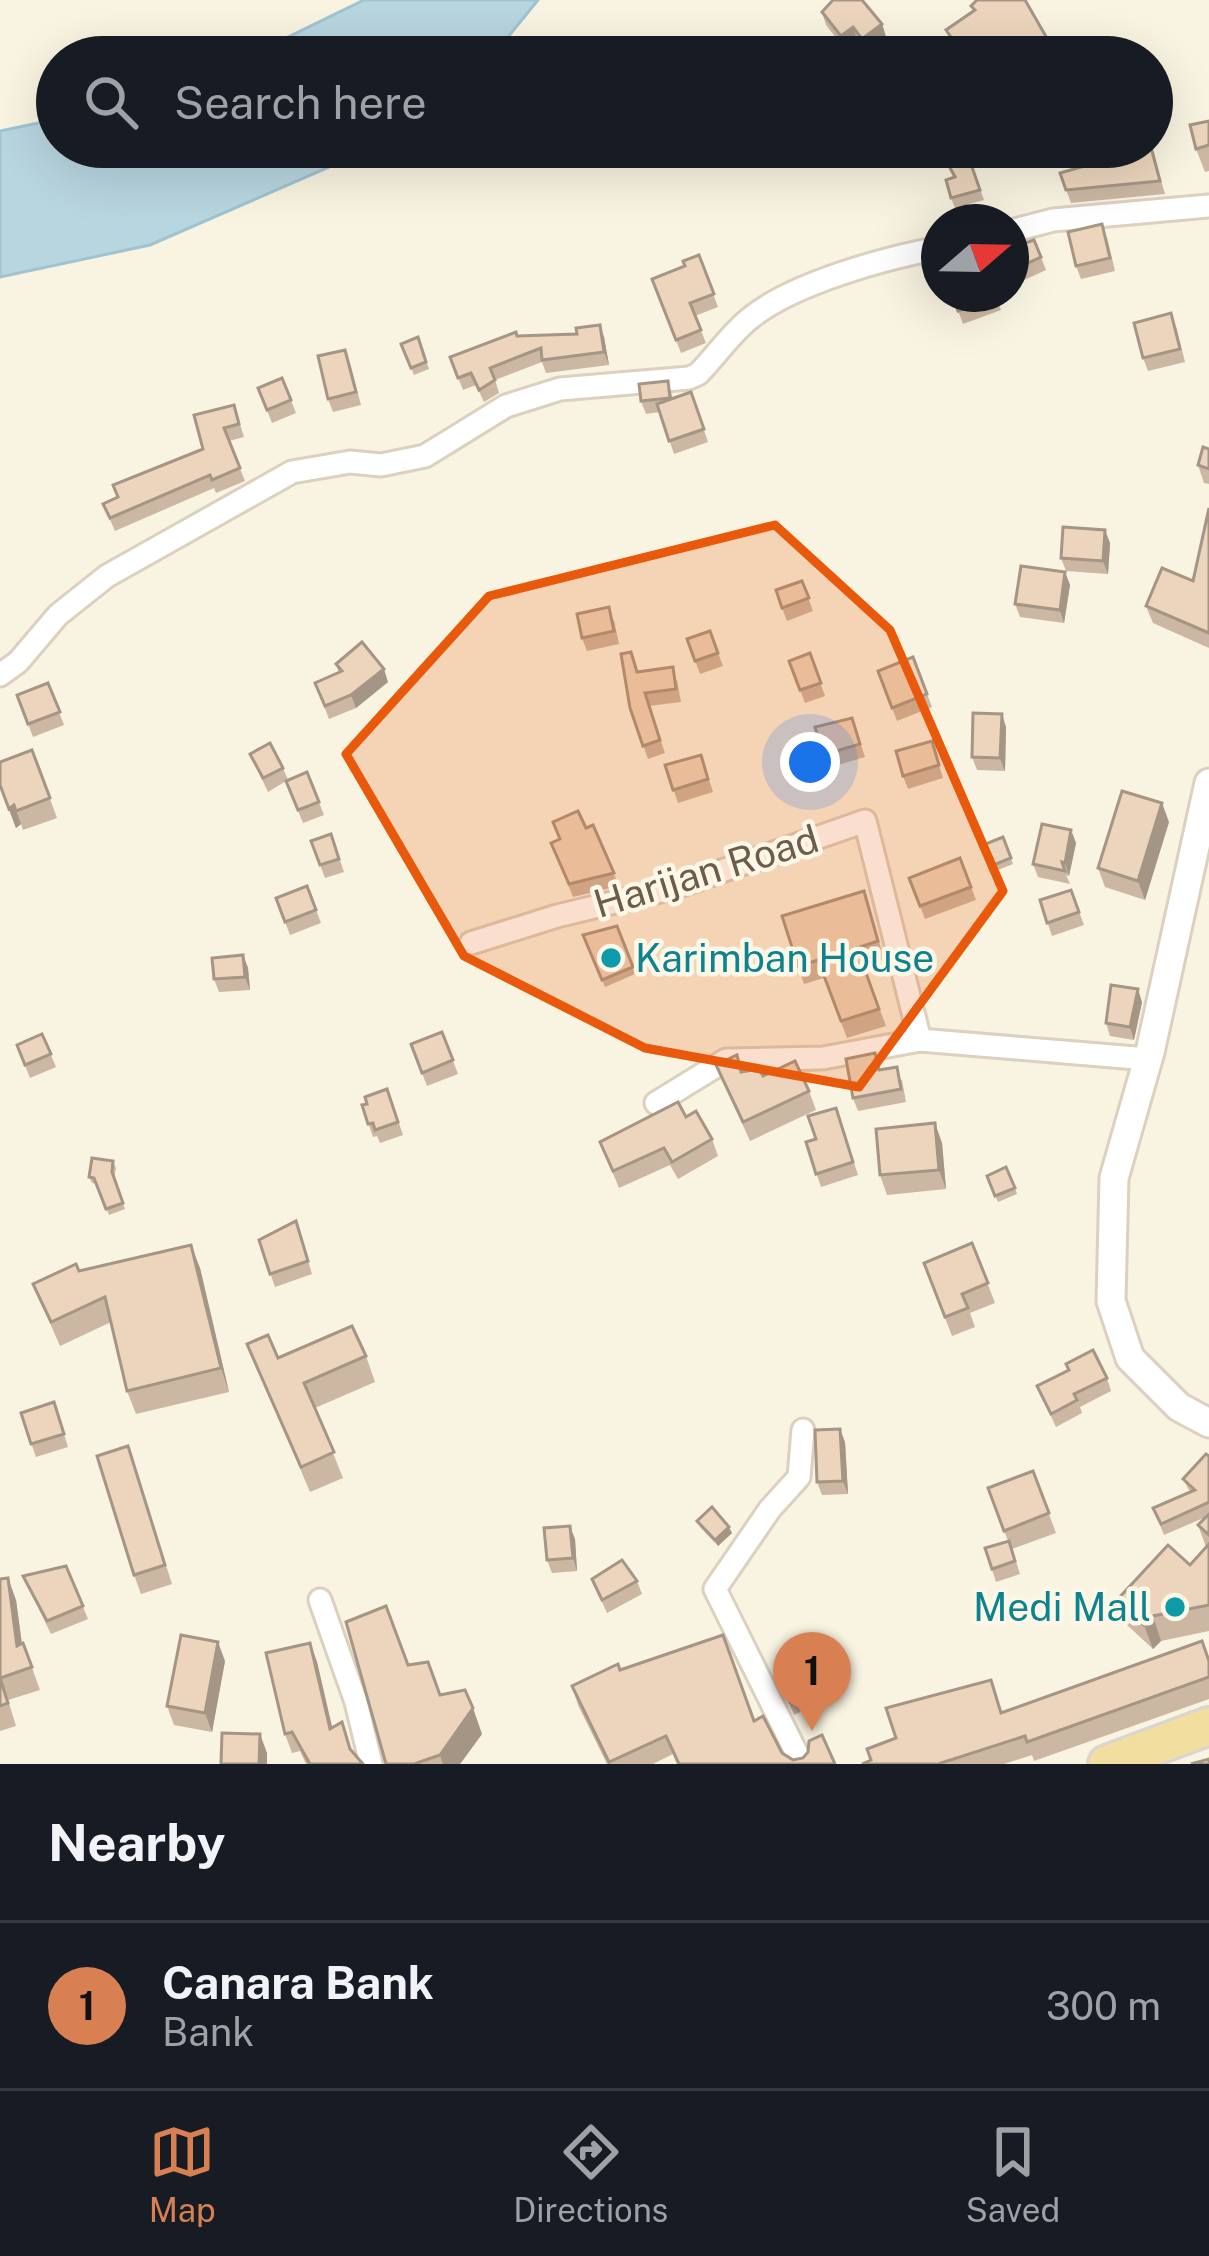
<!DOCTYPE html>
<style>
:root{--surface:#171b24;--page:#20242c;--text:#f1f3f6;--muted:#9ea1a6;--line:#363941;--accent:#d88052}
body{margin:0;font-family:"Public Sans",sans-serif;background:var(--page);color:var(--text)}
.compass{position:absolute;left:921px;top:204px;width:108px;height:108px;border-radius:50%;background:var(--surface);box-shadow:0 12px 48px #0002;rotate:70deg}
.you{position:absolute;left:810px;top:762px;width:42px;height:42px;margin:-30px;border:9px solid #fff;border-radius:50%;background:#1a73e8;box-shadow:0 0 0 18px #1a73e833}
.badge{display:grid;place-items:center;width:78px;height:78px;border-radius:50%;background:var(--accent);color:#111;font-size:39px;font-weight:700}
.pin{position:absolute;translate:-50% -99px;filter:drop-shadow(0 3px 6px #0008)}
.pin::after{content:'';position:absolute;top:63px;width:42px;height:36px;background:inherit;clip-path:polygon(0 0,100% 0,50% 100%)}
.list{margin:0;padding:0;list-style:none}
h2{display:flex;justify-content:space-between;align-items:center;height:156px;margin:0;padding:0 48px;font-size:51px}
h2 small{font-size:39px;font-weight:400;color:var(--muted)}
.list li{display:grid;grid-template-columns:78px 1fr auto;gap:36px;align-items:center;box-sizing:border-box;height:168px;padding:0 48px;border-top:3px solid var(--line)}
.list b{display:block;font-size:45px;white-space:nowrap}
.list p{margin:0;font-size:39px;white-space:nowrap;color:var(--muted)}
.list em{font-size:39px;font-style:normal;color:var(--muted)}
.icon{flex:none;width:66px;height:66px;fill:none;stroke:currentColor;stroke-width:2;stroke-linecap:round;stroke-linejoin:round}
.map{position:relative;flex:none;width:1209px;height:1764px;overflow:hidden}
.search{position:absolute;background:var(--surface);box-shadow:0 12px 48px #0002;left:36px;right:36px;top:36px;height:132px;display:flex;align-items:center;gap:30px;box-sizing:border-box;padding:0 42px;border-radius:66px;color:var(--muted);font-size:45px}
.sheet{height:324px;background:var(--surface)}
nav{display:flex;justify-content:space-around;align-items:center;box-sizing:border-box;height:168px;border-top:3px solid var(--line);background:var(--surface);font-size:33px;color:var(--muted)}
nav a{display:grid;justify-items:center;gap:6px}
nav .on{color:var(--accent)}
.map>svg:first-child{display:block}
</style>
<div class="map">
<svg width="1209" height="1764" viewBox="0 0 1209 1764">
<rect width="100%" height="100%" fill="#f9f3e1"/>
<!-- water -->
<g fill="#b8d6e0" stroke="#a0c3d1" stroke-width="3">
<path d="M364,0H538L499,48L486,57H247Z"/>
<path d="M57,119V147H362L343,161L150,245L0,277V131Z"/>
</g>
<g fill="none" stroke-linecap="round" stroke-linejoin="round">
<!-- minor casing -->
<g stroke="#dcd0be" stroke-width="27">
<g id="minor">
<path d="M1011,231L1053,220L1209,206"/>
<path d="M0,675L18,662L58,615L107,576L292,472L350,462L381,465L425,456L506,406L560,389L689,378L698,374C715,357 729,336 748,320C790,284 885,258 939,248"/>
<path d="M471,943L557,916L673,888L865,821L920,1040"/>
<path d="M656,1103L726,1060L823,1058L920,1040L1148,1059"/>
<path d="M320,1600L356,1702L371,1764"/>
<path d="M802,1764L715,1589L770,1509L799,1477L803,1430"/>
</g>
</g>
<!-- tertiary casing -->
<g stroke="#dcd0be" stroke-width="33">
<path id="tertiary" d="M1209,783L1150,1052L1114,1178L1111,1301L1130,1358L1179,1407L1209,1423"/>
</g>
<!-- primary casing -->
<g stroke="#d9d5d0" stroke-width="42">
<path id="primary" d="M1107,1764L1209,1726"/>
</g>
<!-- minor -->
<use href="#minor" stroke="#fff" stroke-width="21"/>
<!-- tertiary -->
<use href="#tertiary" stroke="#fff" stroke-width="27"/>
<!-- primary -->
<use href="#primary" stroke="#f2de9f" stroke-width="36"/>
</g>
<!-- wall -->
<g fill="#cbb7a2">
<path d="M971,6L1052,47L1056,57H960L952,46L946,30L973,11Z"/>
<path d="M822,12L882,24L886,37L867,52L857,40L845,49L826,25Z"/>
<path d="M1209,121V171L1205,172L1196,149Z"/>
<path d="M965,147L984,200L955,208L951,198L954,178L941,151Z"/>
<path d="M1151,147L1165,194L1071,203L1060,173Z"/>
<path d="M1107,237L1115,271L1081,279L1076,266Z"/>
<path d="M1011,248L1041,257L1046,270L1011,286Z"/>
<path d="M699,255L718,307L695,316L706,343L681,353L652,279L685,266Z"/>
<path d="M952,294H995L1001,310L963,324Z"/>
<path d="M1176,326L1185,362L1148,371L1143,358Z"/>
<path d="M517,336L604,337L609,365L546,373L542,362L495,380L499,393L484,402L476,385L463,390L450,357Z"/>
<path d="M418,337L429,369L414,375L401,344Z"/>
<path d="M350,363L361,405L333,412L328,399Z"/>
<path d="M282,378L296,413L272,423L258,388Z"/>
<path d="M668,381L673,399L691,392L708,442L674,454L660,412L646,414L641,401Z"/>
<path d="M194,415L238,418L244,437L229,441L245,481L216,493L214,488L115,531L103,504L203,449Z"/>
<path d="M1209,449V484L1204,483L1198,465Z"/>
<path d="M1209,508V648L1153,623L1146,606L1193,581Z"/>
<path d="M1110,543L1108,574L1066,571L1061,558Z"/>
<path d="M1065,572L1070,585L1064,623L1020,617L1015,604Z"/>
<path d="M802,581L813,611L787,621L782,608Z"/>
<path d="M614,620L619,644L587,651L582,638Z"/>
<path d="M710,631L723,666L700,674L687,639Z"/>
<path d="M810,653L825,696L805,703L789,661Z"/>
<path d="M913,657L932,707L897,721L878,671Z"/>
<path d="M336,664L388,682L356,708L329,719L315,683L339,673Z"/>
<path d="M638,672L677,680L681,702L649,706L665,753L648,759L630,708Z"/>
<path d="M48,683L64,725L33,737L17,695Z"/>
<path d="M852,718L865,757L827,768L823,755Z"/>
<path d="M1006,727L1005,771L977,770L972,757Z"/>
<path d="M932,741L943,778L908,789L903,776Z"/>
<path d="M32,750L57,818L23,830L21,824L16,828L0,786Z"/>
<path d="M250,754L283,768L288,780L307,772L324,815L303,823L286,781L268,792Z"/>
<path d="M701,755L713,792L678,803L665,765Z"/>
<path d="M1169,822L1145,900L1105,887L1098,868Z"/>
<path d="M593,825L619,886L573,897L551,843Z"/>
<path d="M1071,830L1076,843L1069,876L1066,875L1070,884L1038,877L1033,864Z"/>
<path d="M331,834L344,872L325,878L311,841Z"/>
<path d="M1003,837L1013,864L993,872L983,845Z"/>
<path d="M960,858L976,900L925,919L909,878Z"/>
<path d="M307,886L321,923L290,935L276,898Z"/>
<path d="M1071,890L1084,925L1052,936L1040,900Z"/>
<path d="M870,909L884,959L863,965L886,1026L847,1038L824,978L804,984L798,966Z"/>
<path d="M617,926L635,974L605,987L583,935Z"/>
<path d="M243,955L248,968L250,990L219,992L214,979Z"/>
<path d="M1142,1002L1134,1040L1110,1036L1106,1023Z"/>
<path d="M442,1032L458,1074L427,1086L411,1044Z"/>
<path d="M42,1034L56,1067L30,1078L17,1045Z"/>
<path d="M737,1055L743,1072L763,1076L809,1091L816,1110L750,1141L716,1065Z"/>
<path d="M881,1070L902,1080L906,1102L858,1111L853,1098Z"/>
<path d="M387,1089L403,1135L380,1143L377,1136L373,1137L362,1105Z"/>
<path d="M836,1108L858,1175L821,1187L806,1142L816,1139Z"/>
<path d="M686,1117L712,1139L718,1156L678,1179L670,1165L619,1188L600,1142Z"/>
<path d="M942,1143L946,1189L887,1195L880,1175Z"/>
<path d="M113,1161L116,1168L114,1178L125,1209L109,1215L97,1184L92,1183L89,1177Z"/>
<path d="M987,1176L1015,1188L1017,1194L998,1202Z"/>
<path d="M296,1221L312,1274L275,1287L259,1240Z"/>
<path d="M972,1243L995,1303L970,1313L975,1327L952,1336L924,1263Z"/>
<path d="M200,1268L229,1392L136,1414L127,1391L111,1322L60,1346L33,1284L79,1271Z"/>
<path d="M247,1344L278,1358L366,1356L375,1382L315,1408L343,1478L310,1492Z"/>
<path d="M1068,1370L1107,1378L1111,1391L1080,1407L1082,1413L1056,1427L1037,1386Z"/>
<path d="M54,1402L68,1447L36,1457L21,1413Z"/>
<path d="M845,1442L848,1494L822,1495L817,1482Z"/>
<path d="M128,1446L172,1584L141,1594L134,1575Z"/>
<path d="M1209,1456V1631L1161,1641L1153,1649L1126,1624L1117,1600L1190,1565L1206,1547L1198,1525L1208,1516L1164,1535L1153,1508L1190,1492L1183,1479Z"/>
<path d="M1033,1471L1056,1533L1012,1549L1020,1574L996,1582L985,1548L1008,1541L988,1488Z"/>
<path d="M697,1521L732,1533L718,1546L700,1527Z"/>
<path d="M575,1539L577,1571L552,1573L547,1560Z"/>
<path d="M66,1566L88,1619L51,1634L23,1576Z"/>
<path d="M0,1579L16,1600L22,1644L23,1643L40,1690L8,1700L16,1726L0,1731Z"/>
<path d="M592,1579L637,1581L642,1594L607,1613Z"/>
<path d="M310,1643L317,1662L332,1728L363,1764H306L300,1751L292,1753L285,1734Z"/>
<path d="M225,1661L212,1732L174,1725L167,1706Z"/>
<path d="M1209,1661V1699L1034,1761L1032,1755L1004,1764H862L1002,1713Z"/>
<path d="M408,1665L482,1734L460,1764H386Z"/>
<path d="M620,1670L754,1721L782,1753L793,1760L835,1764H677L673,1754L653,1764H607L578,1705L572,1686Z"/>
<path d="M780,1683L824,1685L829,1698L794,1715Z"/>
</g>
<!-- shaded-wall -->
<g fill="#a59584">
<path d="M882,24L886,37L867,52L862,39Z"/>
<path d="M853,27L857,40L845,49L841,36Z"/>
<path d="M988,43L993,57H967Z"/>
<path d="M600,325L604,337L609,365L604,352Z"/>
<path d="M1105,530L1110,543L1108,574L1103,561Z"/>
<path d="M1065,572L1070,585L1064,623L1060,610Z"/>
<path d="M384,669L388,682L356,708L351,695Z"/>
<path d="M1002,714L1006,727L1005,771L1000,758Z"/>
<path d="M1162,803L1169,822L1145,900L1138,881Z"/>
<path d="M14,805L21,824L16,828L9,809Z"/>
<path d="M1071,830L1076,843L1069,876L1065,863Z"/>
<path d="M243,955L248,968L250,990L245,977Z"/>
<path d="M1138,989L1142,1002L1134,1040L1130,1027Z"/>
<path d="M935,1123L942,1143L946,1189L939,1170Z"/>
<path d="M191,1245L200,1268L229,1392L221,1368Z"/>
<path d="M840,1429L845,1442L848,1494L843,1481Z"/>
<path d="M570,1526L575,1539L577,1571L573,1558Z"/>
<path d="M729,1527L732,1533L718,1546L715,1540Z"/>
<path d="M8,1578L16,1600L25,1668L17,1646Z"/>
<path d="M1153,1616L1161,1641L1153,1649L1144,1625Z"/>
<path d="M218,1642L225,1661L212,1732L205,1713Z"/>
<path d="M310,1643L317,1662L337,1748L330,1729Z"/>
<path d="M473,1708L482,1734L460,1764H443L440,1755Z"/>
<path d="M260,1734L267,1753V1764H259Z"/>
</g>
<!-- building -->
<g fill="#ecd5bc" stroke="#a59584" stroke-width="3">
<path d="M833,0H862L882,24L862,39L853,27L841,36L822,12Z"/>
<path d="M977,0H1025L1052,47L1035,57H990L988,43L965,57L946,30L975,10L971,6Z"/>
<path d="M1209,121V145L1196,149L1190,125Z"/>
<path d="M948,147H965L980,190L951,198L946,180L955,177L941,151Z"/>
<path d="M1151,147L1160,181L1066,190L1060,173Z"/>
<path d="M1102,224L1110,258L1076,266L1068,232Z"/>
<path d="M1034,240L1041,257L1011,271V248Z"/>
<path d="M699,255L714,294L690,303L701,330L676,340L652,279L685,266L683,261Z"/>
<path d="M952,294H995L996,297L958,311Z"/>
<path d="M1171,313L1180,349L1143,358L1134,323Z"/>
<path d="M600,325L604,352L542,360L541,348L490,368L495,380L479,390L471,373L458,378L450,357L516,332L517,336L577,334L576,328Z"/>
<path d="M418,337L426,362L411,368L401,344Z"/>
<path d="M345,350L356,392L328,399L318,356Z"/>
<path d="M282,378L291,400L267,410L258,388Z"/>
<path d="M668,381L670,398L641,401L639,384Z"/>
<path d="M691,392L704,429L669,441L657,404Z"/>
<path d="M234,405L239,424L224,428L240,468L212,480L210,475L110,518L103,504L118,497L113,485L203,449L194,415Z"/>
<path d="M1203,447L1209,449V469L1198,465Z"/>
<path d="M1209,508V633L1146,606L1162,568L1193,581Z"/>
<path d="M1063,527L1105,530L1103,561L1061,558Z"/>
<path d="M1021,566L1065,572L1060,610L1015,604Z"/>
<path d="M802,581L809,598L782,608L776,590Z"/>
<path d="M609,607L614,631L582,638L577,614Z"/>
<path d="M710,631L718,653L695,661L687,639Z"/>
<path d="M362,642L384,669L351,695L325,706L315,683L342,671L336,664Z"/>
<path d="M631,652L637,672L673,667L676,689L645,693L660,740L643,746L630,708L621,654Z"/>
<path d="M810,653L821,683L800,690L789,661Z"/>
<path d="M913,657L927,694L892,708L878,671Z"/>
<path d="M48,683L60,712L28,724L17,695Z"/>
<path d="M973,713L1002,714L1000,758L972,757Z"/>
<path d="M852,718L860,744L823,755L815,727Z"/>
<path d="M932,741L939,765L903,776L896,751Z"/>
<path d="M270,743L283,768L263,778L250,754Z"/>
<path d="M32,750L50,798L16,811L14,805L9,809L0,785V762Z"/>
<path d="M701,755L708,779L673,790L665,765Z"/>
<path d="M307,772L319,802L298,810L286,781Z"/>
<path d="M1122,791L1162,803L1138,881L1098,868Z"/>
<path d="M578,811L586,828L593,825L614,873L569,884L551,843L560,839L553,822Z"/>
<path d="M1042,824L1071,830L1065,863L1062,862L1065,871L1033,864Z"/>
<path d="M331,834L339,859L320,865L311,841Z"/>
<path d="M1003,837L1011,858L991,866L983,845Z"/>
<path d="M960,858L971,887L920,906L909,878Z"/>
<path d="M307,886L316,910L285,922L276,898Z"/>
<path d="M1071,890L1079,912L1047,923L1040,900Z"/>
<path d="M864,891L878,941L857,948L879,1009L841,1021L818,960L798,966L782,916Z"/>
<path d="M617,926L633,967L602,980L583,935Z"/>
<path d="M243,955L245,977L214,979L212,958Z"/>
<path d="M1111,985L1138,989L1130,1027L1106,1023Z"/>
<path d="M442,1032L453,1060L422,1073L411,1044Z"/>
<path d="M42,1034L51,1054L25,1065L17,1045Z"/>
<path d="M875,1053L879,1070L897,1067L901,1089L853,1098L846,1059Z"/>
<path d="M737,1055L741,1072L759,1069L763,1076L795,1061L809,1091L743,1122L716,1065Z"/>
<path d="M387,1089L398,1122L375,1130L373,1123L368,1124L362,1105L367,1104L365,1097Z"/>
<path d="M678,1102L686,1117L696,1111L712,1139L672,1162L664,1148L613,1171L600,1142Z"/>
<path d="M836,1108L853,1162L816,1174L806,1142L816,1139L808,1116Z"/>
<path d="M935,1123L939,1170L880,1175L876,1129Z"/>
<path d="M92,1158L113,1161L112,1172L123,1203L106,1209L94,1178L89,1177Z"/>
<path d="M1006,1167L1015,1188L995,1196L987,1176Z"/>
<path d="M296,1221L308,1261L270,1274L259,1240Z"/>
<path d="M972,1243L988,1283L962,1294L968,1308L945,1317L924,1263Z"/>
<path d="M191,1245L221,1368L127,1391L105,1297L51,1322L33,1284L76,1264L79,1271Z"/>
<path d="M352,1326L366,1356L304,1383L334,1452L301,1467L247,1344L268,1335L278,1358Z"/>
<path d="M1093,1350L1107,1378L1074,1394L1077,1400L1051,1414L1037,1386L1069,1370L1066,1364Z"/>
<path d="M54,1402L64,1434L31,1444L21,1413Z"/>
<path d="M840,1429L843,1481L817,1482L815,1430Z"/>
<path d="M128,1446L165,1565L134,1575L97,1456Z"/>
<path d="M1206,1454L1209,1456V1502L1161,1524L1153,1508L1195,1490L1183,1479Z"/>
<path d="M1033,1471L1049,1513L1004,1531L988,1488Z"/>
<path d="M712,1507L729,1527L715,1540L697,1521Z"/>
<path d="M1209,1514V1535L1198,1525Z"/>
<path d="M570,1526L573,1558L547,1560L544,1528Z"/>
<path d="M1009,1541L1015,1561L992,1569L985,1548Z"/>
<path d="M1209,1544V1605L1153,1616L1144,1625L1117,1600L1168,1545L1190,1565Z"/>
<path d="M622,1560L637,1581L602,1600L592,1579Z"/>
<path d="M66,1566L83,1606L47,1621L23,1576Z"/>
<path d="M8,1578L17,1646L23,1643L32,1667L0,1678L8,1703L0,1706V1579Z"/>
<path d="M386,1606L408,1665L428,1662L440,1695L465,1690L473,1708L440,1755L414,1764H386L346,1622Z"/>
<path d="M181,1635L218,1642L205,1713L167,1706Z"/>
<path d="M723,1635L754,1721L763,1716L782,1753L793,1760L803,1758L808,1752L809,1741L822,1735L835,1764H679L666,1736L609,1762L572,1686L618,1664L620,1670Z"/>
<path d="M1202,1641L1209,1661V1677L1027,1742L1025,1736L938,1764H862L871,1760L867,1749L896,1738L886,1708L991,1680L1001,1713Z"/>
<path d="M310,1643L330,1729L342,1722L350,1749L363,1764H310L292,1732L285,1734L266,1653Z"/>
<path d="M815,1666L824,1685L790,1702L780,1683Z"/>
<path d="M222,1733L260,1734L259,1764H221Z"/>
<path d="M1209,1759V1764H1191Z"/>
</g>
<!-- marked area -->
<path fill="#e8590c" fill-opacity="0.2" stroke="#e8590c" stroke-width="9" stroke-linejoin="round" d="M775,525L890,630L1003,891L859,1087L645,1048L464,956L346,754L489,596Z"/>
<!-- markers -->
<g fill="#0f9aa8" stroke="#fdf7e7" stroke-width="4.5">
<circle cx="611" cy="958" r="12"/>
<circle cx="1175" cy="1607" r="12"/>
</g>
<g text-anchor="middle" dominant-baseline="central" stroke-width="9" stroke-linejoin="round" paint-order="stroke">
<!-- street labels -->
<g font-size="39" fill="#6e5c4b" stroke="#fdf7e7">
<text transform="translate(706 871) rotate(-17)">Harijan Road</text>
</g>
<!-- culture labels -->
<g font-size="39" fill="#0d838f" stroke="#fdf7e7" text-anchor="start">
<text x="635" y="958">Karimban House</text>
<text x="1151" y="1607" text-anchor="end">Medi Mall</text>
</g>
</g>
</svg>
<svg class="compass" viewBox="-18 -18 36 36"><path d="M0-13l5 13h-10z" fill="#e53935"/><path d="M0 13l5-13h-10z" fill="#9ea1a6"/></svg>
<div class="you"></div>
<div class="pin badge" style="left:812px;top:1731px">1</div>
<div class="search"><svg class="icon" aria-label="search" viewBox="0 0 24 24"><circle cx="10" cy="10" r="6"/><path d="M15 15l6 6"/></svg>Search here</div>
</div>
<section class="sheet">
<h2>Nearby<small></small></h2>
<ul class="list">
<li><span class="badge">1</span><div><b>Canara Bank</b><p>Bank</p></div><em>300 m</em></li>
</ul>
</section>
<nav>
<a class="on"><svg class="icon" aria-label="map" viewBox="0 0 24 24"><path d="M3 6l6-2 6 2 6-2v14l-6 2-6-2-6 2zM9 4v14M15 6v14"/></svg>Map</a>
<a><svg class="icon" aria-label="directions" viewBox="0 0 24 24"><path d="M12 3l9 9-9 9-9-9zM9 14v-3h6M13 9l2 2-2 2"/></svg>Directions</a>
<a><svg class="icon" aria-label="saved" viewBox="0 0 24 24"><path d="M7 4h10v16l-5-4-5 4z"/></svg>Saved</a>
</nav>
